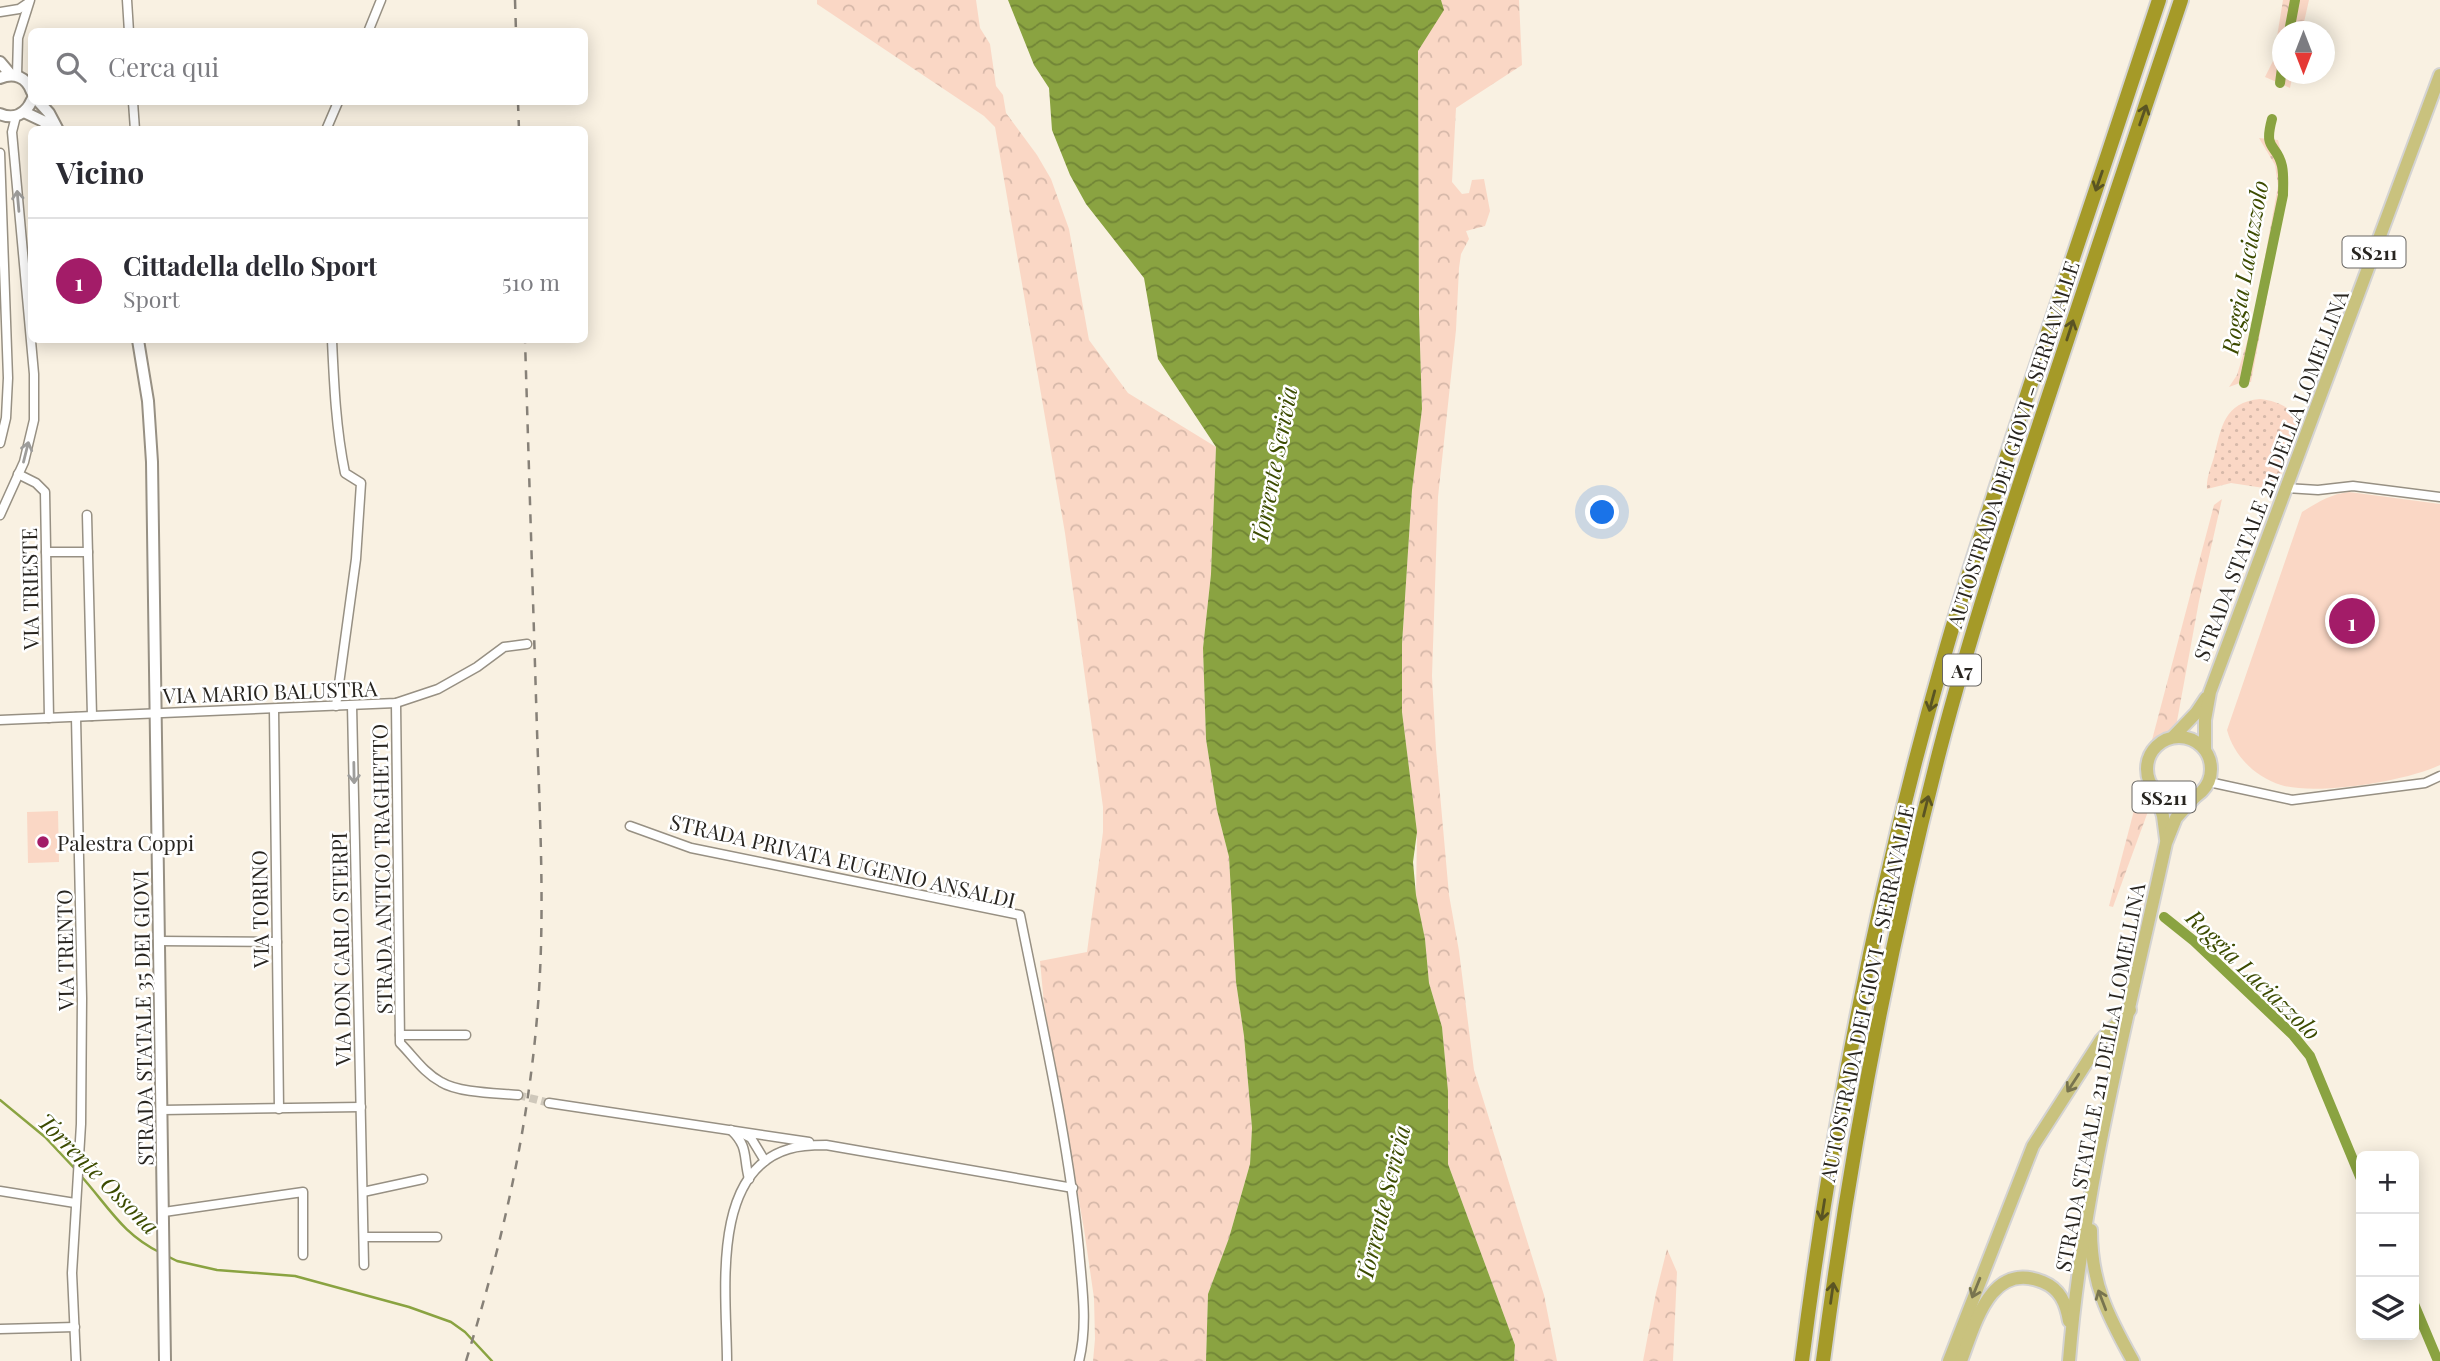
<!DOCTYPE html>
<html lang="it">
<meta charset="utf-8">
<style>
:root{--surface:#fff;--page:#f7f7f7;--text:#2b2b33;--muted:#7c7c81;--line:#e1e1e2;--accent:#a31c68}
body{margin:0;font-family:"Playfair Display",serif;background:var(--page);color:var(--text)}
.controls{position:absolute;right:21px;bottom:21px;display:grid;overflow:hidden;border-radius:10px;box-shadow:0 4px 18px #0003}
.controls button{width:63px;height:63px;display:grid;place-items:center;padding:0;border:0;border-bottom:2px solid var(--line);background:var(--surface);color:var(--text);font:35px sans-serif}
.compass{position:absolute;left:2272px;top:21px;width:63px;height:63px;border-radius:50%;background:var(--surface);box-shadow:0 4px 18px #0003;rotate:180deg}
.you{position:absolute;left:1603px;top:513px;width:24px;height:24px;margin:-18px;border:5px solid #fff;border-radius:50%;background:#1a73e8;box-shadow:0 0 0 10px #1a73e833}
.badge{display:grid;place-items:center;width:46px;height:46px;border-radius:50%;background:var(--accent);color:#fff;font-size:23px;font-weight:700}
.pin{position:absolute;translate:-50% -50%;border:4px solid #fff;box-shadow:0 2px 7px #0006}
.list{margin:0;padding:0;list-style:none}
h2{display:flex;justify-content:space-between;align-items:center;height:91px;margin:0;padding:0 28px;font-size:30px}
h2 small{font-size:23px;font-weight:400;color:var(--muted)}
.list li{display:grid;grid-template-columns:46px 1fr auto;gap:21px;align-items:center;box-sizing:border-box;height:126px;padding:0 28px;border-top:2px solid var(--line)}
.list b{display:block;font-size:26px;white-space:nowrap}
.list p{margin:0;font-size:23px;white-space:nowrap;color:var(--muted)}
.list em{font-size:23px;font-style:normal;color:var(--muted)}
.icon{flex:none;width:38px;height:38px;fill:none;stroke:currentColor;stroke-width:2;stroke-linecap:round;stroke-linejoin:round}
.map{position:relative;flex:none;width:2440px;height:1361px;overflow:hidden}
.search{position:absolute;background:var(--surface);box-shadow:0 4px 18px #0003;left:28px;top:28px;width:560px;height:77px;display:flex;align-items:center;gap:18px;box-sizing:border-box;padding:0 24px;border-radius:10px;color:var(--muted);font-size:26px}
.panel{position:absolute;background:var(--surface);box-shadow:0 4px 18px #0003;left:28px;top:126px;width:560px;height:217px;border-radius:10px}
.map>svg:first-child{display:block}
</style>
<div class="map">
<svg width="2440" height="1361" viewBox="0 0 2440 1361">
<defs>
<pattern id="grass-dots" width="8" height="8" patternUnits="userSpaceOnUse" patternTransform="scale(1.75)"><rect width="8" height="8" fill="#fad7c5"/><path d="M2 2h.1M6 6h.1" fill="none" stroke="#d6b8a9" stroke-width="1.8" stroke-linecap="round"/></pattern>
<pattern id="forest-crowns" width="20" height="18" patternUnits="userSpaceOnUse" patternTransform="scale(1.75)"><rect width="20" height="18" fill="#fad7c5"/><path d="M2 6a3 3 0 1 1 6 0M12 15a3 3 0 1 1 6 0" fill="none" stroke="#d6b8a9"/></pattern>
<pattern id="water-waves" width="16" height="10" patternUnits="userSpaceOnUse" patternTransform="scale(1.75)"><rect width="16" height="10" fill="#8aa341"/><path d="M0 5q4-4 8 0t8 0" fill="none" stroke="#718536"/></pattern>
</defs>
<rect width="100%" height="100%" fill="#f9f1e2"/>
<!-- grass -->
<g fill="url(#grass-dots)">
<path d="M2259,138L2278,140L2287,176L2286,194L2251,382L2240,383L2229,387L2237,375L2253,322L2278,186L2275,165Z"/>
<path d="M2260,399C2277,401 2293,407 2299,424L2278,483L2264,488L2231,483L2207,489C2206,479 2211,467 2214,457C2221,428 2224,402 2260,399Z"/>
</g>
<!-- forest -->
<g fill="url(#forest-crowns)">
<path d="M817,0H976L980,28L990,44L996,86L1003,95L1006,113L1037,155L1051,179L1069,229L1089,340L1128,393L1216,447L1211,574L1203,648L1206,739L1217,810L1229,857L1236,982L1244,1036L1252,1128L1250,1164L1229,1238L1208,1294L1206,1361H1093L1095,1339L1094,1298L1084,1229L1044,1004L1040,961L1087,952L1103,832V807L1065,533L995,127L984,116L817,4Z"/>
<path d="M1441,0H1519L1522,65L1456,108L1452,182L1462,194L1469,193L1472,180L1484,179L1490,211L1485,226L1466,231L1469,239L1461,254L1459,268L1456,330L1438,497L1432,676L1436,749L1449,895L1459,951L1474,1070L1544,1295L1557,1361H1514L1515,1345L1448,1164V1091L1442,1027L1429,983L1425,939L1416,895L1417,832L1402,712V644L1412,490L1422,409L1419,314L1418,51L1443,10Z"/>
<path d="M2283,0H2309L2302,31L2282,32V74H2293L2290,88L2265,77L2273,61Z"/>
<path d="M2222,499L2199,601L2175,732L2154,741L2152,740L2214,505Z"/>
<path d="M2142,780L2154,795L2113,907L2109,906Z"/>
<path d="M1667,1249L1677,1272L1673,1361H1643L1656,1293Z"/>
</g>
<!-- park -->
<g fill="#fad7c5">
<path d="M2349,492L2440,504V765C2407,781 2316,796 2281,785C2255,777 2234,756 2227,730L2302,512C2318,502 2331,494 2349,492Z"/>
<path d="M58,811L59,862L28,863L27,812Z"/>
</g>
<!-- water -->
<path fill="url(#water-waves)" d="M1008,0H1441L1444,10L1418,51L1419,314L1422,409L1412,490L1402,644V712L1417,832L1413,862L1416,895L1425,939L1429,983L1442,1027L1448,1091V1164L1515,1345L1514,1361H1206L1208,1294L1229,1238L1250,1164L1252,1128L1244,1036L1236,982L1229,857L1217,810L1206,739L1203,648L1211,574L1216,447L1158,359L1144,278L1086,204L1070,175L1052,130L1049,88L1034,65Z"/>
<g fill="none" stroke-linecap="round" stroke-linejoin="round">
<!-- stream -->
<g stroke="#8aa341" stroke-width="2.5">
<path d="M0,1100L45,1137L77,1171"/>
<path d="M81,1176C109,1207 122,1234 161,1253"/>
<path d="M167,1256L177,1261L217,1270L295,1276L409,1307L451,1322L465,1332L492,1361"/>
</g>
<!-- canal -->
<g stroke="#8aa341" stroke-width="10">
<path d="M2289,32L2295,0"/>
<path d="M2280,83L2282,68"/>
<path d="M2244,383L2283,195C2283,186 2284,176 2282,166C2277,143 2263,152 2272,119"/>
<path d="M2164,917L2194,941L2293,1035L2310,1056L2361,1179"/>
<path d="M2414,1304L2438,1361"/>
</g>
<!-- minor-tunnel -->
<path stroke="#cfc8bb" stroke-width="8" stroke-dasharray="8 4" stroke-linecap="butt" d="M518,1095L549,1103"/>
<!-- minor casing -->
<g stroke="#979083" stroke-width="11">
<g id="minor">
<path d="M127,0L129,32"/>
<path d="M0,12L19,9L28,3"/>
<path d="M368,32L381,0"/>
<path d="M17,75L18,38L30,0"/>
<path d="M133,102L135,130"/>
<path d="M326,130L338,102"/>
<path d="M0,153L8,378L6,418L0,443"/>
<path d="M332,340C334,385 336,429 345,473L361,483L356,559L336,706"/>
<path d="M18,474L36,483L45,492L49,718"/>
<path d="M2286,488L2318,490L2353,486L2440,497"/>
<path d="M0,515L24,462L34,420V374L12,132L16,116"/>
<path d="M87,515L92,716"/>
<path d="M46,552H88"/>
<path d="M396,703L400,1043C413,1056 424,1073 441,1082C459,1093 496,1093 518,1095"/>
<path d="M352,705L364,1265"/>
<path d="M274,709L279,1109"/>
<path d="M76,717L82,998L81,1124L72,1273L76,1361"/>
<path d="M0,720L396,703L438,689L477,667L504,647L527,644"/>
<path d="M2209,782L2292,800L2425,783L2440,776"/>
<path d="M630,826L691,848L1020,915C1042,1026 1068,1137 1079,1250C1082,1287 1088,1324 1079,1361"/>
<path d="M159,941L277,942"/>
<path d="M400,1035H466"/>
<path d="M549,1103L809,1142"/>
<path d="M162,1110L361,1107"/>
<path d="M731,1130C749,1147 743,1157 749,1179"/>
<path d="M743,1134L751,1138L765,1161"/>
<path d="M0,1191L75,1203"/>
<path d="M363,1192L423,1179"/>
<path d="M164,1212L303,1192V1255"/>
<path d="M364,1237H437"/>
<path d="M0,1329L75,1327"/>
<path d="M727,1361C727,1298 709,1172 789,1149C801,1145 814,1145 826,1145L1073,1188"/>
</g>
</g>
<!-- secondary casing -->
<g stroke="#979083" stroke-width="14">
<g id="secondary">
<path d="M0,62L11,75"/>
<path d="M0,78C14,72 27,77 32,92"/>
<path d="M39,102L49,113L58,130"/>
<path d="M24,112L43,121L53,130"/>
<path d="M0,114C14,120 26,114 32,100"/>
<path d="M138,340L148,401L152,462L165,1361"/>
</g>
</g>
<!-- primary casing -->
<g stroke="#d4d3d2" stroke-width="16">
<g id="primary">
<path d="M2174,736L2196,713L2206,698"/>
<circle cx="2179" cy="769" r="32"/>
<path d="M2205,749V720L2210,692L2440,75"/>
<path d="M2155,790L2163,816L2166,839"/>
<path d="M2091,1230C2091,1284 2108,1316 2133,1361"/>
<path d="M1949,1361L2033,1146L2101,1040L2130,1010"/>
<path d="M1961,1361C1975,1325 1990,1260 2043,1282C2060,1289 2066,1303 2069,1321"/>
<path d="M2069,1361C2083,1186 2129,1014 2166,843L2176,818L2195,797"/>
</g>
</g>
<!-- motorway casing -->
<g stroke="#d4d3d2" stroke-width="18">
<g id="motorway">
<path d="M1802,1361C1832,1124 1877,889 1943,660C1969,567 2001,475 2031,383C2074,255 2117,128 2159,0"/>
<path d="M1823,1361C1850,1155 1888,950 1940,749C1970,634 2007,522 2044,410C2089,273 2135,137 2181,0"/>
</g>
</g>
<!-- minor -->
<use href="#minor" stroke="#fff" stroke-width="8"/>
<!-- secondary -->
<use href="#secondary" stroke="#fff" stroke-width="10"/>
<!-- primary -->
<use href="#primary" stroke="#c9c27e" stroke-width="12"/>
<!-- motorway -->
<use href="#motorway" stroke="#a59a28" stroke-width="14"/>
<!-- rail -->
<g stroke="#878178" stroke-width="2.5" stroke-dasharray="9 9" stroke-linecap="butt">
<path d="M515,0L516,32"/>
<path d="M518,102L519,130"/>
<path d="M466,1361C502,1244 529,1127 538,1005C545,913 540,822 537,730C533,600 529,470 525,340"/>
</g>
</g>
<!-- one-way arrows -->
<defs><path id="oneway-shaft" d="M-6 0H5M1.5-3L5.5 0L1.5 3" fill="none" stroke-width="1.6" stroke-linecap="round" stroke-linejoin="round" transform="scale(1.75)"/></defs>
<g stroke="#5a5423">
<use href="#oneway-shaft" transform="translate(2143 115) rotate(-71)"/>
<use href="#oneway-shaft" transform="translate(2099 181) rotate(109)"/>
<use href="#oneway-shaft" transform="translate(2070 330) rotate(-72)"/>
<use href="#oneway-shaft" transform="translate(1932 701) rotate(105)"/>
<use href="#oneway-shaft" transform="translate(1926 806) rotate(-76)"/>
<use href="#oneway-shaft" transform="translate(1823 1210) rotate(99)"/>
<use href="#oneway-shaft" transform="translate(1832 1293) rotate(-82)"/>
</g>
<g stroke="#9e9d9b">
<use href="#oneway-shaft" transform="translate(18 201) rotate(-95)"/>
<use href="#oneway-shaft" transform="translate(26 452) rotate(-76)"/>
<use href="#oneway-shaft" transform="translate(354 773) rotate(89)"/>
</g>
<g stroke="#78744f">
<use href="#oneway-shaft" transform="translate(2073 1083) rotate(123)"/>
<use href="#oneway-shaft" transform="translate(1976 1288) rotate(112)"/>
<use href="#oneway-shaft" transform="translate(2102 1300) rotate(-111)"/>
</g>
<!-- markers -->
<circle fill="#a31c68" stroke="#fff" stroke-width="2.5" cx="43" cy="842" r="7"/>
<g text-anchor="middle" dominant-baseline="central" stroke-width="5" stroke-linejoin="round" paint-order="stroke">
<!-- shield labels -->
<g fill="#fff" stroke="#686663" stroke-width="2">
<rect x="2342.5" y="236.5" width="63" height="31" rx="5"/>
<rect x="1943" y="654.5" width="38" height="31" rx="5"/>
<rect x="2132.5" y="781.5" width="63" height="31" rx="5"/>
</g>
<g font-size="19" font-weight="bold" fill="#282520">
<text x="2374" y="252">SS211</text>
<text x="1962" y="670">A7</text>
<text x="2164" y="797">SS211</text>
</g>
<!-- street labels -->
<g font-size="21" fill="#282520" stroke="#fff">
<text transform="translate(2012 444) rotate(-72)">AUTOSTRADA DEI GIOVI - SERRAVALLE</text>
<text transform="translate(2270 475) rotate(-69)">STRADA STATALE 211 DELLA LOMELLINA</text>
<text transform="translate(29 589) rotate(-91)">VIA TRIESTE</text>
<text transform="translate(270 691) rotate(-2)">VIA MARIO BALUSTRA</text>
<text transform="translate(843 860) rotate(13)">STRADA PRIVATA EUGENIO ANSALDI</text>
<text transform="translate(381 869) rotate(-91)">STRADA ANTICO TRAGHETTO</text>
<text transform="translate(259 909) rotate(-91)">VIA TORINO</text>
<text transform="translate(340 949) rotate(-91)">VIA DON CARLO STERPI</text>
<text transform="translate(64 950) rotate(-91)">VIA TRENTO</text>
<text transform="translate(1866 993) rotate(-78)">AUTOSTRADA DEI GIOVI - SERRAVALLE</text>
<text transform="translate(142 1018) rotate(-91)">STRADA STATALE 35 DEI GIOVI</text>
<text transform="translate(2099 1077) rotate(-79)">STRADA STATALE 211 DELLA LOMELLINA</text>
</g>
<!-- poi labels -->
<g font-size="21" fill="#282520" stroke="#fff" text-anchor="start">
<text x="57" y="842">Palestra Coppi</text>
</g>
<!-- water labels -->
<g font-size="23" font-style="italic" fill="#3c4b00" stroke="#fff">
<text transform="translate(2244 267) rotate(-80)">Roggia Laciazzolo</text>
<text transform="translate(1273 465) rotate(-79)">Torrente Scrivia</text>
<text transform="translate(2254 974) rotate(44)">Roggia Laciazzolo</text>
<text transform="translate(99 1173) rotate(45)">Torrente Ossona</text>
<text transform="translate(1382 1203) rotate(-76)">Torrente Scrivia</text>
</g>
</g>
</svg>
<div class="controls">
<button>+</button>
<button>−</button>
<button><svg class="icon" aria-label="layers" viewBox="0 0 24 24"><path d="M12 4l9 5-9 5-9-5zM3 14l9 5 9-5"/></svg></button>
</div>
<svg class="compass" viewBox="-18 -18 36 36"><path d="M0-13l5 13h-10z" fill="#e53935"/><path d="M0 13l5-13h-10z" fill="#7c7c81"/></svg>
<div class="you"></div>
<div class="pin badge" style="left:2352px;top:621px">1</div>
<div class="search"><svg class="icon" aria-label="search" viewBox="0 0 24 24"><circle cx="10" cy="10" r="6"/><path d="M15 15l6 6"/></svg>Cerca qui</div>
<section class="panel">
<h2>Vicino<small></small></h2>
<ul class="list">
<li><span class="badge">1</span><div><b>Cittadella dello Sport</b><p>Sport</p></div><em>510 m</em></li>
</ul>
</section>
</div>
